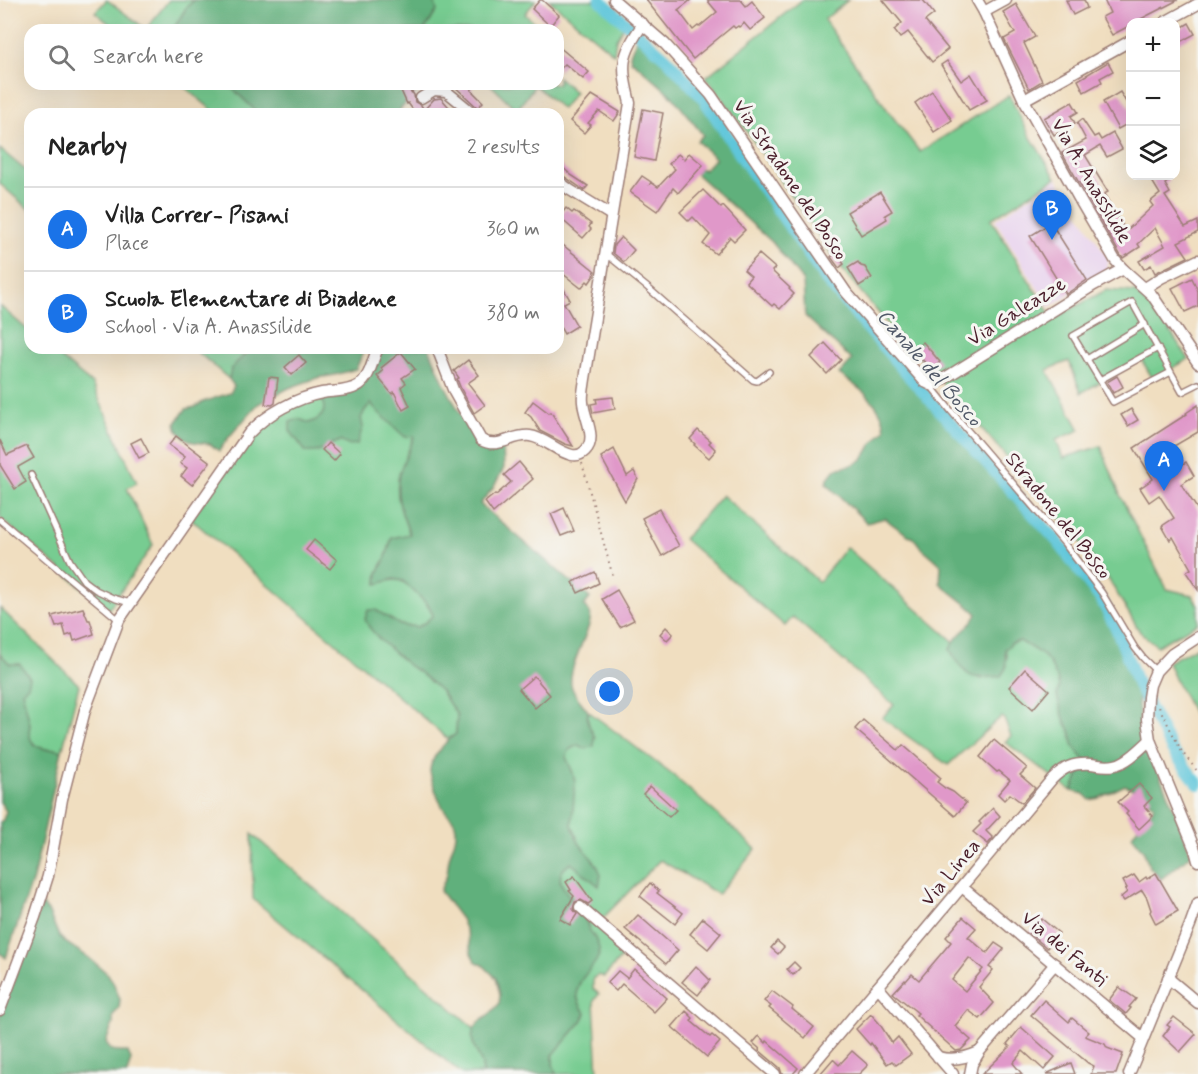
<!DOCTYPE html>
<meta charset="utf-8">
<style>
:root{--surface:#fff;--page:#f2f2f2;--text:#222;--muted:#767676;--line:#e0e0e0;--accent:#1a73e8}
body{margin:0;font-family:Mynerve,sans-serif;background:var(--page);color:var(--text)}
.controls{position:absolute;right:18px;top:18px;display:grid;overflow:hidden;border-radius:12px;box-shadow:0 6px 24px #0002}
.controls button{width:54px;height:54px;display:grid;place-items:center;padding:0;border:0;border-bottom:2px solid var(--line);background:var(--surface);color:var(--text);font:30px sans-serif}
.you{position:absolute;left:610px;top:692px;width:21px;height:21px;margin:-15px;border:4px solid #fff;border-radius:50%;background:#1a73e8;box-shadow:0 0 0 9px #1a73e833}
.badge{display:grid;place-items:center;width:39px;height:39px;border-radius:50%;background:var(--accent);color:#fff;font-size:20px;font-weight:700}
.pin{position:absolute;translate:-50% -50px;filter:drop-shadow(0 2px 3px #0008)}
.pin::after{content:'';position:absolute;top:32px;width:21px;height:18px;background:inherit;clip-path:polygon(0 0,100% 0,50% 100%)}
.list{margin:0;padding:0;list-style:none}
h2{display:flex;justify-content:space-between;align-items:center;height:78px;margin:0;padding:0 24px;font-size:26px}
h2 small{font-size:20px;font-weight:400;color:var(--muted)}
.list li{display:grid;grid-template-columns:39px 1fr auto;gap:18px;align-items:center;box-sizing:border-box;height:84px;padding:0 24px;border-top:2px solid var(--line)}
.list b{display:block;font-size:22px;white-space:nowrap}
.list p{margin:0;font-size:20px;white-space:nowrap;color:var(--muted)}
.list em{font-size:20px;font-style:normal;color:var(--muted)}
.icon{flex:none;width:33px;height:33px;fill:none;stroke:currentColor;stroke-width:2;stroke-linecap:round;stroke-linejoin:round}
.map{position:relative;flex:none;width:1198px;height:1074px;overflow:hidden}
.search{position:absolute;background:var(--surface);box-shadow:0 6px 24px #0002;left:24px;top:24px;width:540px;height:66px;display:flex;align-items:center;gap:15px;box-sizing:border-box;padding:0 21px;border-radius:18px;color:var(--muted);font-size:22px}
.panel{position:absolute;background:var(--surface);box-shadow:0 6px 24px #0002;left:24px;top:108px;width:540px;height:246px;border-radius:18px}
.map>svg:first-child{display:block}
</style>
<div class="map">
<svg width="1198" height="1074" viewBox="0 0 1198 1074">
<rect width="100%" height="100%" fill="#f6f6f2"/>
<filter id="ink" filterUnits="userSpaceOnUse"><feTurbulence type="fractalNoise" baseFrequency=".0167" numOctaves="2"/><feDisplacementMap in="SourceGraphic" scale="12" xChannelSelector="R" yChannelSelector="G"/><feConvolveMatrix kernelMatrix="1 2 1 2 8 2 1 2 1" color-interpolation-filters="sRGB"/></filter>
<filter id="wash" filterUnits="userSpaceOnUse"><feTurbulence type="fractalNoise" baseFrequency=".008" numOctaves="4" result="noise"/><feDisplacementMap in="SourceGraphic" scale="24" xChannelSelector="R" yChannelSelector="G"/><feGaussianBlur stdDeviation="1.35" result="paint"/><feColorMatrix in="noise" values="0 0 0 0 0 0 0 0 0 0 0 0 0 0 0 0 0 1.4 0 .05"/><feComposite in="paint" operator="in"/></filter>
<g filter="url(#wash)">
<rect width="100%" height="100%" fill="#f0dec0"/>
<!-- built -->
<path fill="#e8d2ee" d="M1057,179L1109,260L1105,273L1049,307L995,220Z"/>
<!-- green -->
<g fill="#77cc91" stroke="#60765e" stroke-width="1.5">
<path d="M107,0L146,29L169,0H194L186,8L173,30H117L95,12Z"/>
<path d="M434,0H536L525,14L542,30H424L432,19Z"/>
<path d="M549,0H603L628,20L616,39L614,54Z"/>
<path d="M802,0H848L824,20L889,112L920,152L1009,95L1030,136L1056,178L991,219L1053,319L1106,290L1135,292L1160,317L1189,359L1153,379L1141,359L1081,393L1069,361L1047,370L1080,430L1056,440L1063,458L1101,446L1120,495L1167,589L1192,595L1198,605V623L1157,646L1140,632L1109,580L1078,539L937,377L886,322L842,269L745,129L706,77Z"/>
<path d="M558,77L575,92L562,109L535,85L517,110L490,84H558Z"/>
<path d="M181,84H228L259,114H217Z"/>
<path d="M0,149L30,174V210L0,184Z"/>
<path d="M0,306L30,332V348H49L92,384L137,483L127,488L153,545L108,610L0,518Z"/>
<path d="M193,348H234L245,357C236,363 231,368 229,379Z"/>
<path d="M321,394C327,410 326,417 309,423L299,419L324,450L331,444L341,441L348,445L365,410L371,403L414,435C411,446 406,455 402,466C392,489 401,513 410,535L392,538L386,557L378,573L377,583C383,582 389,580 396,580C408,580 428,604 433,615L426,622L418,627L400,625L391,620L369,627L409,666L418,671L441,691L457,715L456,734L448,739L191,519L242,447L268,417Z"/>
<path d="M722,495L819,582L846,547L953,641L950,650C960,665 963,676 983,679L1007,658L1005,649L1012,643L1020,641L1043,655L1049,662L1057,678L1059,687L1057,696L1065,722L1070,730L1074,747L1085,760V769L1079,775L1072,791L1005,742L1011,736L1004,719L1001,717L948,765L882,718L894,705L793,617L785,626L684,539Z"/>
<path d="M0,608L79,685L62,751L54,749H45L36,746L30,740L29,732L30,724L22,691L10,664L0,654Z"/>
<path d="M1198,646V723L1175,679L1168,662Z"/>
<path d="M588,711L674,776L756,849L718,894L660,860L602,919L620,947L621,958L604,977L599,975L593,978V989L599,994L594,1001L598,1074H556L553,1064V1055L582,1021L586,1014C566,989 585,975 599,955L595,938L590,931L584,914L566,894L562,885L560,877L563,868L571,863L578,868L584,850L579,843L572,825L573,773L565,757L570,749L595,737C589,728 587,722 588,711Z"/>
<path d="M252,834L474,1028L472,1038L474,1046L482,1064L483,1074H462L253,899Z"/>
</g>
<!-- forest -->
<g fill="#61b07b" stroke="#566853" stroke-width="1.5">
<path d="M194,0H434L437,11L424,30H173L186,8Z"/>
<path d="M640,31L655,44L691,83L732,138L829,279L848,304L925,388L1066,550L1095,589L1120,632L1121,650L1139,694L1138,704L1140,724L1159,774L1179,821L1191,855L1161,879L1150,867L1143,850L1132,836C1139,822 1149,821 1154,805L1141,793L1125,785L1099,798L1090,800L1084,794L1072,791L1079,775L1085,769V760L1074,747L1070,730L1065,722L1057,696L1059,687L1057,678L1049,662L1043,655L1020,641L1012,643L1005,649L1006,668L1001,676C967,681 968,677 950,650C956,632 970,630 977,614C965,602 952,594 940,583L941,565C935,559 929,554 923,549C919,546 917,541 913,538C904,532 893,526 885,518L867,523L826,483C836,460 846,472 861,460C866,456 868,450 872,444C876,439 880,434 885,430C884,404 858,387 839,374L852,360L805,316L803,281L772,242L693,171L699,168L704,170L715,158L697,141L703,135L672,96L635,63L631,61L630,54Z"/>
<path d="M228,84H424L396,114H259Z"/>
<path d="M253,348H365L356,369L335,375L317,378L289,388L258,404L229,437L219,451L210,444L193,442L185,438L178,431L176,423L186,409L195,407L203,402L230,393L234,386L229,379C229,378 231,370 231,369C234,363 247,354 253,348Z"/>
<path d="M382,348H429L445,385L468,428L477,438L503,443L504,468L493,488L480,504L590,598L584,606C586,608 589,610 590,613C595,624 568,664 571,684C572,694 583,703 588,711C586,727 590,724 594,736C595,738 594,744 594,746L586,749L578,745L570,749L566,757L573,773L575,782L572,825L579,843L597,865L601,875L599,886L571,863C545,879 573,897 582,912C585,917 586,923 589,929C591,934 596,938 598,945C607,970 557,979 586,1013L582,1021L553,1055V1064L556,1074H483L482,1064L474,1046L472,1038L474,1028L479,1022L488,1016L499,1004L500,995L496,978L483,965L475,961L471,953L468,936L461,919L440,891C442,885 445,880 447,874C448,868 448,861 450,855C452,846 457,839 456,829C455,817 447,816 442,806C438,798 431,780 430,771C430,758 446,741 456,734L457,715L441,691L418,671L409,666L380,640L369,627L365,619L368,610H376L400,625L418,627L426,622L433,615L429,606L403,581L394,579L377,584L378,573L386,557L392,538L410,534C401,513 392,489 402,466C406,456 411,447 414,436L405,437L376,410L371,403L365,410L361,418L363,427L357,444L348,445L340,441C326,445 322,454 306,452L290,431V422L299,419L309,423C326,417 326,410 321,394L355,386Z"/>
<path d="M0,654L10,664H20L30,678L28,686L22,691L30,724L29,732L31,740L36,746L45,749H54L62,751L33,879L6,958L0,953V822L3,820L6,811L0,802Z"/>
<path d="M42,904L48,911L59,936L65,942L88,957L108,974L113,982L120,999L119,1009L113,1015V1024L106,1042L110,1049L119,1052H128L131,1060L127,1074H0V1013Z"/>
</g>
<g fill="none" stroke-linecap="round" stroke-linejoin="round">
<!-- canal -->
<path stroke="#5ec6da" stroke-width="12" d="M600,0L667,59L703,98L745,162L826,280L906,373L1058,542L1102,601L1117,630L1138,685L1172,750L1198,784"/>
</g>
<g id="blocks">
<!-- building -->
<g fill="#e098c9" fill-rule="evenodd">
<path d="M540,0H542L559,15L550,26L532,9Z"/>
<path d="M646,0H691L678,10L693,30L698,26L699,27L717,12L707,0H741L746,6L752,1L765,18L750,30L744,23L739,27L738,26L735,28L733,26L693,59Z"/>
<path d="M883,0H923L934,14L925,21L948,49L932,62L908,32L900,38L894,30L902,23Z"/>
<path d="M1066,0H1084L1087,8L1073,15Z"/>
<path d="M1104,0H1178L1135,22H1131V25L1112,35L1102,17L1110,13Z"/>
<path d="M1016,4L1035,37L1024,43L1042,81L1029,89L1004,39L1015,33L1003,12Z"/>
<path d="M1189,23L1195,34L1176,44V31Z"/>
<path d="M558,46L589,72L583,79L565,64L558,71Z"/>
<path d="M947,61L961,81L971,74L987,100L969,110L941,65Z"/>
<path d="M1108,62L1113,71L1100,78L1102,82L1084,92L1078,80Z"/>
<path d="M398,84H407L411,93L412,92L414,95L415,102L421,105L424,110L434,99L441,98L455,114H416L408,103L407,104Z"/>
<path d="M452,84H468L473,88L471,90L483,102L478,108Z"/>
<path d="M932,91L952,120L934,132L915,103Z"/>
<path d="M1120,92L1131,110V122L1118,129L1103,102Z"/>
<path d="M592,95L620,112L614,121L599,111L588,123L591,125L584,133L570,121Z"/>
<path d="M1072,102L1078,112L1071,116L1075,123L1054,135L1044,118Z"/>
<path d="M643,109L663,113L654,161L634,157Z"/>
<path d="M1082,119L1094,137L1098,135L1101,140L1113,133L1122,149L1107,157L1100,146L1085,155L1108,192L1104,194L1126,231L1153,206L1150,202L1160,194L1152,181L1161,176H1166L1169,181L1165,184L1170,193L1165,196L1185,227L1198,221V232L1178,242L1188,257L1155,273L1151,265L1144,269L1139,261L1165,246L1155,228L1138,244L1140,247L1123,258L1121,256L1062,153L1086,140L1077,123Z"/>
<path d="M689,153L703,165L678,193L673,188L657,211L630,192L642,176L651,182L650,184L652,183L658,187L675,169L669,164L678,154L684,159Z"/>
<path d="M558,163L571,175L588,186L584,190L562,175L558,174Z"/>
<path d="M703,190L721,208L723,206L745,230L734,241L730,237L716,254L703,244L710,235L693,217L689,221L680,212Z"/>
<path d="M880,192L892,211L885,215L887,219L861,235L847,212Z"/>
<path d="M566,208L572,213L574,211L591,224L589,227L591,229L583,238L559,217Z"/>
<path d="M1051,223L1087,280L1066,294L1030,236Z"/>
<path d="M621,237L634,250L624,262L613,253L614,245Z"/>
<path d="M558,241L595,271L594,276L589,283L587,281L581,288L558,270Z"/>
<path d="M836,253L844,264L839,268L831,257Z"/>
<path d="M759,254L775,268L772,271L790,288L789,289L794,294L780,309L774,304L772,306L746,282L751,276L744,270Z"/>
<path d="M858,262L861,266L865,267L872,278L859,286L848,268Z"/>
<path d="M1192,278L1198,291V306L1185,312L1172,288Z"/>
<path d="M558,279L570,300L564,303L577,326L564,334L558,323Z"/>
<path d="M923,342L940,362L931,370L914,350Z"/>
<path d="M825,343L841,360L827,374L811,357Z"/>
<path d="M401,352L415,369L402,378L406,383L401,387L410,406L403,410L394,392L392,394L377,376L383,371L381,368Z"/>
<path d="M299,355L306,363L292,375L285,367Z"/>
<path d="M468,360L479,375L468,383L485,405L474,413L461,389L457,379L459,378L454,371Z"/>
<path d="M1117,376L1123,387L1113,393L1107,382Z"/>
<path d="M269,377L278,378L275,403L272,405L265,404Z"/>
<path d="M613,397L615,409L593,413L591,404L597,403L596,399Z"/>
<path d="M533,401L549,413L551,412L573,446L565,444L540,431L531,417L525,412Z"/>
<path d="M1198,405V432L1162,453L1172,470L1186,462L1194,476L1181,484L1198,510V590L1186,572L1191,569L1173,537L1170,540L1162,526L1174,518L1159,495L1149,502L1140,488L1153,479L1134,448L1187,414L1186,413Z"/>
<path d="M1131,409L1138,420L1128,426L1121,415Z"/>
<path d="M698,430L711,441L709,443L716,450L709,458L694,445L695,444L690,439Z"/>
<path d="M176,436L210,462L192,485L181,476L187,468L180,463L185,457L169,445Z"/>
<path d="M141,438L149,453L139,458L131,443Z"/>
<path d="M0,440L7,455L27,446L34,458L18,467L26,482L15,489L0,465Z"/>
<path d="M328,443L340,454L334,461L322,450Z"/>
<path d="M614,449L627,476L634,471L638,479L625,501L601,457Z"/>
<path d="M519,462L533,479L493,513L485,502L495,494L496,495L511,482L504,475Z"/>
<path d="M564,508L574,531L561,536L551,514Z"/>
<path d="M659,509L679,546L662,556L642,518Z"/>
<path d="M314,540L337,560L330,569L306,550Z"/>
<path d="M595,572L599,583L578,593L573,582Z"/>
<path d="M617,590L634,620L620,627L602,599Z"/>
<path d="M83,608L88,620H90L94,634L74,641L72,634L66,636L63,625L56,627L52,616Z"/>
<path d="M666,627L673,634L667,640L660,634Z"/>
<path d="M1025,669L1049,690L1033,709L1009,687Z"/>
<path d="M534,676L550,695L535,708L519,689Z"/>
<path d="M863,720L898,750L903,745L941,778L937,782L945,788L953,792L966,803L955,816L855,729Z"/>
<path d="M994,740L1027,768L1020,775L1035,788L1022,803L1010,794L1004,800L998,794L1010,780L999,771L997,772L980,757Z"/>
<path d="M1139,784L1152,798L1144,806L1153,816L1139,829L1126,814L1128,812L1118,802Z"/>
<path d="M650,786L676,810L669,817L643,794Z"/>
<path d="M993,808L1000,816L986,831L993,838L988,844L973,832L981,824L979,822Z"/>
<path d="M1156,873L1178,911L1156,924L1150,912L1151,910L1147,898L1142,890L1124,901L1121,897L1127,892L1125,889L1127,888L1123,881L1134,875L1139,882L1146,877L1147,879Z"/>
<path d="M574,876L592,901L588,904L581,900L575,902L573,909L577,914L570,925L560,919L574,896L569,891L571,890L566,882Z"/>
<path d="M650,883L659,891L657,893L683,913L675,924L640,896Z"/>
<path d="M638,915L678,950L666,964L625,929Z"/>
<path d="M963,917L976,928L968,937L987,953L995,943L1004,949L989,967L993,970L979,987L994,1003L980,1019L968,1010L955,1026L971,1040L961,1050L956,1051L916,1015L918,1013L893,993L905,980L906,981L912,974L919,980L951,942L946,937ZM969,958L983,969L965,991L952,980Z"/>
<path d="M703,918L721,933L708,949L690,934Z"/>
<path d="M1042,919L1059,933L1047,948L1029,933Z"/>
<path d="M777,941L784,947L778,954L771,948Z"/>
<path d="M794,962L800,968L793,975L787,969Z"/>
<path d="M696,966L710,980L698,995L682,982Z"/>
<path d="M634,969L667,998L654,1012L622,984L616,991L607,983L618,971L627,978Z"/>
<path d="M1119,987L1136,999L1129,1007L1131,1008L1126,1014L1109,1000Z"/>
<path d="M772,991L793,1007L792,1009L814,1027L805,1038L769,1008L771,1006L764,1001Z"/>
<path d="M1044,1000L1069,1022L1072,1018L1089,1032L1085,1036L1105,1044L1107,1048L1123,1054L1116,1074H1091L1094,1066L1088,1063L1031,1015Z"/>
<path d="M686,1011L693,1018L691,1021L710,1037L712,1035L720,1042L707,1057L672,1027Z"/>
<path d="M871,1014L879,1023L892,1043L898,1037L911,1054L896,1065L892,1061L887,1064L871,1043L870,1045L856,1029Z"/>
<path d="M1174,1017L1196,1034L1180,1052L1163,1036L1170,1027L1167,1025Z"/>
<path d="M1021,1027L1055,1057L1044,1070L1023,1051L1013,1063L1022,1074H982L1010,1047L1007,1044Z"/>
<path d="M759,1036L766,1043L767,1041L798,1068L793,1074H782L780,1068L759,1050L760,1049L753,1043Z"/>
<path d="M852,1051L868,1065L859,1074H820L833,1059L839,1065Z"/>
<path d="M1071,1063L1075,1074H1046Z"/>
</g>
</g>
</g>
<g filter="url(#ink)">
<use href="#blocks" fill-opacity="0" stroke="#9d7e76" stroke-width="1.5"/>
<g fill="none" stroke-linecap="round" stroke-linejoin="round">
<!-- lane casing -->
<g stroke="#9d7e76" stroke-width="8">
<g id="lane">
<path d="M605,253L648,288L753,380L757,381L769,372"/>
<path d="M1087,359L1145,324"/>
<path d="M1171,372L1113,402L1073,336L1132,302L1182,392L1198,384"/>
<path d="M1100,380L1158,348"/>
<path d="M931,386L951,411L1064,543L1102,593L1135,648L1143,658L1156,671"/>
<path d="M31,475L70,561L84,581L96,590L113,598L130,603"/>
<path d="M0,520L119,620"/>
</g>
</g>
<!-- street casing -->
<g stroke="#9d7e76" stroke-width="13">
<g id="street">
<path d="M614,0L665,44L711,95L846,292L925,382L931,385L937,383L1094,285L1123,269"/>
<path d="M977,0L984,12L1024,100L1081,202L1115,260L1123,269L1152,295L1198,363"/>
<path d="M984,12L1006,0"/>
<path d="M1165,22L1198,4"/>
<path d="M421,98L434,90L446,91L474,114"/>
<path d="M1024,100L1130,41"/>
<path d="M558,181L570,190L611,215"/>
<path d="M1145,288L1161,278L1198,260"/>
<path d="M437,348L454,392L481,440C500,450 511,434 530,436C545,438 557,452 572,455C577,456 581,455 585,451C598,438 584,418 583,402C582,395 584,387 585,379L630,103C621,66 620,56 643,24"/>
<path d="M1198,637L1172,654L1156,671L1150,685L1148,697L1147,719L1150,740L1195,850L1198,861"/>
<path d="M962,887L1143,1038"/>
<path d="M580,907L775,1074"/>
<path d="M1168,978L1198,1003"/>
<path d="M878,987L953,1074"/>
<path d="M0,1010L35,917L48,876L62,799L85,710L119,620L249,433C267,414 296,398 322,393C333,391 349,392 359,385C371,376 372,360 378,348"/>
<path d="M938,1057C953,1061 966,1058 979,1052"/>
<path d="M805,1074L1052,779C1064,767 1073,763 1091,764C1099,765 1106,767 1115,765C1128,762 1140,749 1150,740"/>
<path d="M970,1074L972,1064L980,1051L1055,964"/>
<path d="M1129,1074L1190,925L1198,903"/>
</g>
</g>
<!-- path -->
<g stroke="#9d7e76" stroke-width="2" stroke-dasharray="1.5 4.5" stroke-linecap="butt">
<path d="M582,463L613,577"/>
<path d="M1159,707L1182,752L1198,772"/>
</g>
<!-- lane -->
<use href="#lane" stroke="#fff" stroke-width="5"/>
<!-- street -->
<use href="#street" stroke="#fff" stroke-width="10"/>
</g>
</g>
<g text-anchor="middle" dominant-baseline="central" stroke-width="6" stroke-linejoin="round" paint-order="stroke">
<!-- street labels -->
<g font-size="20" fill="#4a1f2b" stroke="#f6f6f2">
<text transform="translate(790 180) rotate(56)">Via Stradone del Bosco</text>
<text transform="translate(1091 181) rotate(60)">Via A. Anassilide</text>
<text transform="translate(1017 312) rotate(-32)">Via Galeazze</text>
<text transform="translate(1058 516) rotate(51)">Stradone del Bosco</text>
<text transform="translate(951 873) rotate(-50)">Via Linea</text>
<text transform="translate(1064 949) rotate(40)">Via dei Fanti</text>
</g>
<!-- water labels -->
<g font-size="21" font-style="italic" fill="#515968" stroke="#f6f6f2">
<text transform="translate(929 368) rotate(49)">Canale del Bosco</text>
</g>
</g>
</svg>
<div class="controls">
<button>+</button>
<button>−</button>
<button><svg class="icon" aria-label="layers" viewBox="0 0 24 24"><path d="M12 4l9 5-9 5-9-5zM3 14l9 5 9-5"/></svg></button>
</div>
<div class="you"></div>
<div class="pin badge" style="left:1164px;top:491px">A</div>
<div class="pin badge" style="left:1052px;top:240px">B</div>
<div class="search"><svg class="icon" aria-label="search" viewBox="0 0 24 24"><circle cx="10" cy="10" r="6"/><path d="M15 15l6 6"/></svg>Search here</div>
<section class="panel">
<h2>Nearby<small>2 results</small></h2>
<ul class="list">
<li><span class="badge">A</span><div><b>Villa Correr- Pisani</b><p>Place</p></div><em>360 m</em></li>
<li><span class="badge">B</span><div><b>Scuola Elementare di Biadene</b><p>School · Via A. Anassilide</p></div><em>380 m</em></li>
</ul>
</section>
</div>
